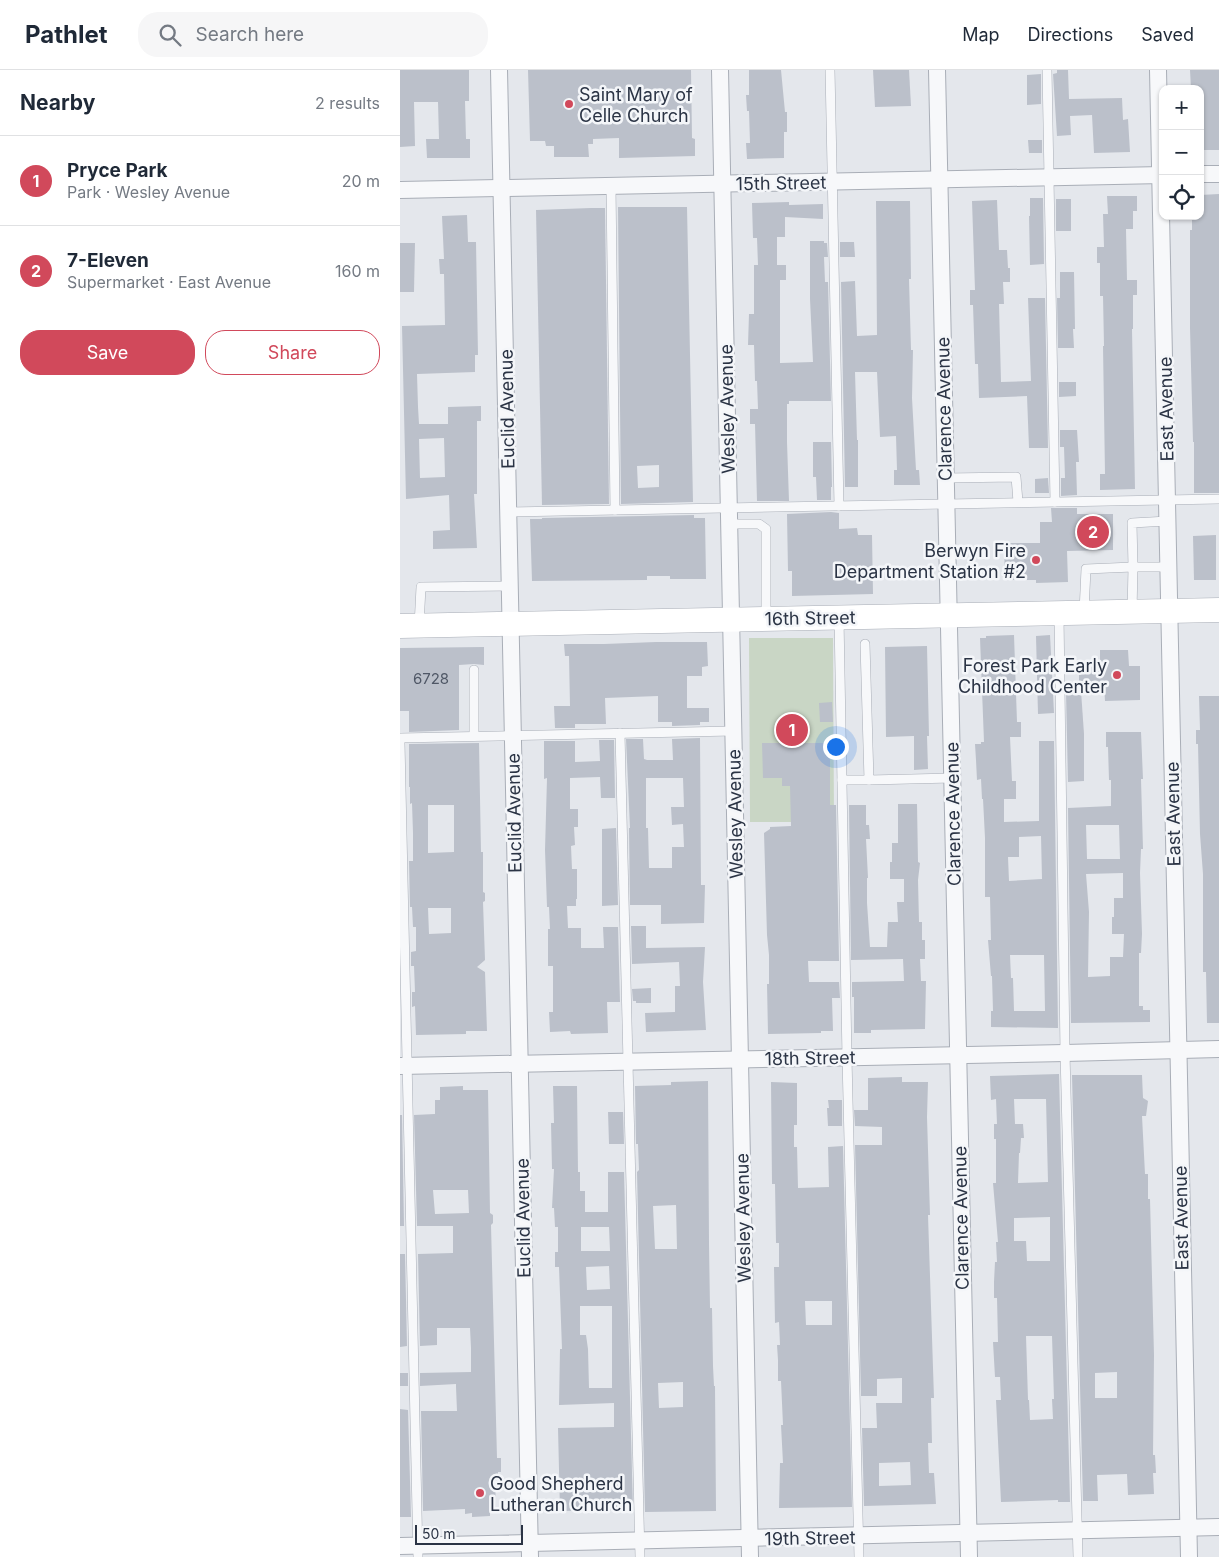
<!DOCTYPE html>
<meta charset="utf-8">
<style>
:root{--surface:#fff;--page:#f6f6f7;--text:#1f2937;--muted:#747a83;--line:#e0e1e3;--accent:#d1495b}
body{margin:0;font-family:Inter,sans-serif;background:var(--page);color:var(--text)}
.controls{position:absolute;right:15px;top:15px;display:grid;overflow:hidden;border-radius:10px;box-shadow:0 1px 4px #0004}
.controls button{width:45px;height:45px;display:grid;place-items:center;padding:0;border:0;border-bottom:1px solid var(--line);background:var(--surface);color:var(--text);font:25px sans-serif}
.scale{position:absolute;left:15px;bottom:12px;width:108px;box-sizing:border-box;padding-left:5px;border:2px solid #2b3445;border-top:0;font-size:14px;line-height:18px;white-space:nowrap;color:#2b3445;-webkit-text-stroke:4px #f4f6f9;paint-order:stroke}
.you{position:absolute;left:435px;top:676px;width:18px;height:18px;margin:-12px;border:4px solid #fff;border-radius:50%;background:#1a73e8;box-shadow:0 0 0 8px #1a73e833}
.badge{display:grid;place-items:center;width:32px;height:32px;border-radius:50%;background:var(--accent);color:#fff;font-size:16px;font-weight:700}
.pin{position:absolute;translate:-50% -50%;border:2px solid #fff;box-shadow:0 1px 5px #0006}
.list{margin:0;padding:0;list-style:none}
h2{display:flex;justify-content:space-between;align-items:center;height:65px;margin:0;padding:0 20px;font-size:21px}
h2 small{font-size:16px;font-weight:400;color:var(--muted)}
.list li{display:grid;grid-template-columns:32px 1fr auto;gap:15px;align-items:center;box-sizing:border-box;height:90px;padding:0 20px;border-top:1px solid var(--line)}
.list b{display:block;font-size:19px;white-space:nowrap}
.list p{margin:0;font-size:16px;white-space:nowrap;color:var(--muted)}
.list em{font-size:16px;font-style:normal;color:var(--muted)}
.actions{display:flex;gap:10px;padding:15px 20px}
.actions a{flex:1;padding:11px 0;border:1px solid var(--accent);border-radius:20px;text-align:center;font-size:18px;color:var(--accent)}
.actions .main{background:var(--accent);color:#fff}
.icon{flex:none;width:28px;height:28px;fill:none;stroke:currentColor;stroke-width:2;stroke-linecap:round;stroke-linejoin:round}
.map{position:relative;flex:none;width:819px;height:1487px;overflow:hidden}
header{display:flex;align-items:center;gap:30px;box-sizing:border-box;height:70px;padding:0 25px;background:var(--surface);border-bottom:1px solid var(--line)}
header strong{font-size:24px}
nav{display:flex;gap:28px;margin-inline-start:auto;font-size:18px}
.search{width:350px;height:45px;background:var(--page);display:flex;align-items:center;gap:12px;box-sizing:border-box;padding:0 18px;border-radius:20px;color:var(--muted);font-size:19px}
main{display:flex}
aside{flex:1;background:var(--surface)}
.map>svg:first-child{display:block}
</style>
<header>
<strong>Pathlet</strong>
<div class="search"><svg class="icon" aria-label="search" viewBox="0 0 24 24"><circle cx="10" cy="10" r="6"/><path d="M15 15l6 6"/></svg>Search here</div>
<nav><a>Map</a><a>Directions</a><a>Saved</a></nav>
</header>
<main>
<aside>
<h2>Nearby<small>2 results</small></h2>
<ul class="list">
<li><span class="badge">1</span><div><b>Pryce Park</b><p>Park · Wesley Avenue</p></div><em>20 m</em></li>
<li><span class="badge">2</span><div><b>7-Eleven</b><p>Supermarket · East Avenue</p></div><em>160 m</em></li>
</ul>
<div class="actions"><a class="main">Save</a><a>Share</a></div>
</aside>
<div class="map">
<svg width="819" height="1487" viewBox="0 0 819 1487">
<rect width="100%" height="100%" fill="#e4e7ec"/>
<!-- green -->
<path fill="#c9d6c5" d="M349,568H433L434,752H350Z"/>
<!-- building -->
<g fill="#bbc0ca" fill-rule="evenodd">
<path d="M0,0H69V31H65L66,69H70V88H27L26,69H39L38,32H14L15,76L0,77Z"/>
<path d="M128,0H291L292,68L295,69V86L219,88V68L193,69V74H188L189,87H154V76H146L145,71H130Z"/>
<path d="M349,0H381L385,42H387V62H384V88L347,89L346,73H350L349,41H347L346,25H349Z"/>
<path d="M473,0H509L511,36L475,37Z"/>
<path d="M657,0H668L669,29L722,28L723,50L728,49L730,82L694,83L692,45L670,46L671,65L657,66L653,4L657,3Z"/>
<path d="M790,0H819V80H800V19H791Z"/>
<path d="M641,4V34L627,35V5Z"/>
<path d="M628,70H642V83H629Z"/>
<path d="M819,124V423H794V372H793L790,258V160H792V146H800V125Z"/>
<path d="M707,126H737V141H733V159H726L727,210H737V225H733V259H732L735,419L700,420V404H705L703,276H704L703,226H700V193H697V177H704L703,144H708Z"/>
<path d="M630,128H643L644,194L630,195L629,146H630Z"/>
<rect x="656" y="129" width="15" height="32"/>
<path d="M597,130L599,180H607L608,198H610V212H603L604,234H599L601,312L631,311L628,228H645L648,378H629L627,326L579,328L578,294H575L573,235H570V220H575L572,131Z"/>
<path d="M476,131H510L511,209H509L511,280H513L512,328L516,400H519L520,415H494V400H497L496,366L480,367L477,302H455L457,370H458V417H445L441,212L455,211L457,266L477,265Z"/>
<path d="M389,132V135L423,134V149L385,147V167H377V195H386V210H380V293L413,292L410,229V171H424V173H427L428,187H424L425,212H428L431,331H389V334H387V372L389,431H357L355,354H350V339H358L357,311H355L354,275H348L349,244H354V195H358L357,168H353L352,133Z"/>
<path d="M218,137H287L293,432L221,434ZM259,395V417L238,418L237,396Z"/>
<path d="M191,138H205L209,434L142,435L136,140Z"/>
<path d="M67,145L68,172H76L78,285H75V302L17,304L18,337L19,354H48V337L81,336V351H77V424H74L77,478L33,479V461L50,460L49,425L6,429L2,256L45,255L44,204H40L39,189H44L42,146ZM44,368L45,407L20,408L19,369Z"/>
<path d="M440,172H454L455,187H440Z"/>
<path d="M0,173H15L14,222H0Z"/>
<path d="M660,202H674L675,259H673L674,278H658L657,228H660Z"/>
<path d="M659,312H676V326L659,327Z"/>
<path d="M660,360H677L679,392H676L677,425L661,426V408H665L664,377H660Z"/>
<path d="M413,372H431L432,417H431V430H417L416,407H413Z"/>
<path d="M648,408L649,423H635V409Z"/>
<path d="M651,438H677V444H713V480L667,481L668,512L636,513V510H605L604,473H640V452H652Z"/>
<path d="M431,442L439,443V459L457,458L458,465H472L473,524L392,526V501H388L387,444Z"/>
<path d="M294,445V448H305L306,509H270V506H247V510L132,511L130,449H142V448Z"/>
<path d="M816,465V510H794L793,466Z"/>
<path d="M614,565L617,652H621V667H610L612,711H616V729H604V752L639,751V671H654L658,958L591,957V941H593L592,906H591L588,870H591L590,827H585V768L583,729H582L581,709L577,710L576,690L575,674H581V672H584L580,568H586V566ZM641,766L642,809L609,811L608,787H619V767ZM610,885H644L645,941H614L613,908H611Z"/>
<path d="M650,565L654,643L638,644L636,566Z"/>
<path d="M256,572H307L308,596L302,597V606H287V638H309V652H300V655L272,656V652H258V626L205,628L206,654H175V658H155L154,636H170L169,586H165L164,574H204Z"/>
<path d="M527,576L529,666H527L528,699L514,700V666L486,667L485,577Z"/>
<path d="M84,577V595L74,594L59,595V660L9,662V641H0V578Z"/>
<path d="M700,580H728L729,596H740V630L705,631L704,612H679V597H700Z"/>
<path d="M681,621L684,664V711L668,712L666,622Z"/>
<path d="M799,626H819V953H807L806,902H803V804L800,764L798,674H796V660H800Z"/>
<path d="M432,632L433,652H420L419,633Z"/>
<path d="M706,662H741L743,709H741L743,779H741L740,803L742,864L741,883H739V936H743V940H750V952L671,953L668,738L711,736V710H709L708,677H706ZM686,755H719L720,789H687ZM723,803V828H714V847H712V864H724L723,887H710V906L688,907L689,842L686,804Z"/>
<path d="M300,668L301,815H305L304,853L261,854V835H230L229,758H230L226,669H243L244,689L247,690H273L272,669ZM246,708H283L284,737H271L272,755L283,754L284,777H272V798H249L248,758H246Z"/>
<path d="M199,670H214L215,728H201L200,707L170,708V739H178V757H174L175,775L171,776L172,799H177V829H176V836H167L168,858H181V878H204L203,857H218L220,932H207L208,963L171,964L170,961L150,962L149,942H153V896H148V859H150L149,837H147L145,780L147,708L144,709V671H175V692L200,691Z"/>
<path d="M79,673L81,782H83V822L85,823V831L83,832L85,890L77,897L85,902L87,961H66V964L16,965L15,936L12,937V922H15L14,896H11V882L16,881V857H13L12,837H10L9,791H13V763L12,733L10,734V717H9V674ZM28,735H54V782L28,783ZM28,838H51V863L29,864Z"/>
<path d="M362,673H430V735H436L439,891H408L409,912H439L440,928H432L433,961H421V963L368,964L367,914H369V885L367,865L364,763L370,759V757L391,756L390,716H382V708H363Z"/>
<path d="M498,734H517L518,792L520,793L518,810L519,852H522V870H525V889H520L521,911H526L525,959L471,960V963H454V927H452V912L504,911L503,889L451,890L449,735H466V755H469L470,769H466L468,808H467V833L470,877H487L488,852H498L497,832H504V809H490V792H492V773H498Z"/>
<path d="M216,758L218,835L202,836V759Z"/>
<path d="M231,856H246V878L305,877L303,912L306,960L246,962L245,943L275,942V916H280L279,892L232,894Z"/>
<path d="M251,918V933H236V931H233L232,919Z"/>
<path d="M659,1004L670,1432H658V1430L601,1432L596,1330H601L600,1307H595L593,1272H598L597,1228H594V1212L595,1192H597L596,1172H598L593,1113H596V1069H594V1054H597L596,1029L591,1030L590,1006ZM614,1029H646L648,1112L618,1113L619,1083H620L621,1068H624L623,1054H615ZM650,1147V1191H627L626,1171H614V1148ZM626,1266H652L654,1329H652L653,1349L630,1350L629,1330H628Z"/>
<path d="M672,1005H742L743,1028L748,1031L746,1046H742L745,1104H748V1129H750L754,1285L753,1385H755L756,1403H753L754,1424L728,1425L727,1404L697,1405L698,1431H683ZM717,1302V1328H695V1303Z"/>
<path d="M502,1007V1012H528L527,1047L530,1145H528L534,1328H531L532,1373H528L529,1403H534L536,1434L464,1436L462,1358H477L476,1333H502V1308L477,1309V1326H461L455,1075H482V1057L455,1056L454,1040H468V1008ZM510,1392L511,1415L479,1416V1393Z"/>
<path d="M308,1011L309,1174L310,1238H312L313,1296L314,1316H315L316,1441L245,1442L237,1102L239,1100L238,1074H236L235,1016L271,1015V1012ZM276,1135L277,1179H255L253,1136ZM283,1312V1337L259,1338L258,1313Z"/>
<path d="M371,1012L397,1013V1055H394V1077H397L398,1118L429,1117L428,1077L443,1076L452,1437L379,1438L380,1393H383L381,1355H383L381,1311H378V1290L377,1275H380L379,1252L375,1253L374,1197H379V1173H376L375,1114H372ZM405,1231H432V1255H406Z"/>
<path d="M63,1016V1020H88L90,1143L93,1145V1153L91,1155L97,1388H101V1402H98V1405H95L96,1442H90V1446L72,1447V1443L65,1444V1439L23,1441L21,1341H57L56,1317V1314L20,1316V1303L71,1302V1278L70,1258H37V1275L20,1276L18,1184L53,1183V1156H17L14,1045L35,1044V1030H40V1017ZM33,1120H68L69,1143L35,1144Z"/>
<path d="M153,1016H177L178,1102H180V1121H185V1142H208V1102H224L233,1440L160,1441L158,1358L214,1357V1333L159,1335L160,1279H162L159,1197H155V1182H158V1157H155L154,1138H152L154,1099H152L151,1053H154ZM181,1157H209L210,1181H181ZM209,1196L210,1219L187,1220L186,1197ZM180,1236H212V1318H189L188,1279L186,1265H180Z"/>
<path d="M428,1030H442V1056H428L427,1038H429Z"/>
<path d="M208,1042H223L224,1074H209Z"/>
<path d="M0,1045H2L4,1156H0Z"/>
<path d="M0,1184H5L7,1276L0,1277Z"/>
<rect x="0" y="1303" width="8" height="13"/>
<path d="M0,1339L8,1340L11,1447H0Z"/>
</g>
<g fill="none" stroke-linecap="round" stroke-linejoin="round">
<!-- lane casing -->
<g stroke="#a9aeb7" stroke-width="10">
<g id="lane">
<path d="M430,0L439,436"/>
<path d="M647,0L655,432"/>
<path d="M211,116L215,440"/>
<path d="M546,408L616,407L618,432"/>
<path d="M109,442L819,429"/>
<path d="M768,451L732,453L733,497H769"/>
<path d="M329,454H359L366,459V549"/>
<path d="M684,542L686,499L733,497L732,542"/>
<path d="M659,545L665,983L678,1487"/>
<path d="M439,548L447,988L459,1487"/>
<path d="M19,556L21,517L110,516"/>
<path d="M465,574L469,710L552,708"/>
<path d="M74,600V666"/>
<path d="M220,663L240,1487"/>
<path d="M0,668L333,661"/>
<path d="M0,673L18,1487"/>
<path d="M442,710H469"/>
</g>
</g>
<!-- street casing -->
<g stroke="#a9aeb7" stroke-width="18">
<g id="street">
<path d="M99,0L130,1487"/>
<path d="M320,0L350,1487"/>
<path d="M537,0L569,1487"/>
<path d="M758,0L789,1487"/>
<path d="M800,104H819"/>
<path d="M0,120L763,105"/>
<path d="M0,996L665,983L819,979"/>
<path d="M0,1476C273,1471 546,1464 819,1457"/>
</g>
</g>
<!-- secondary casing -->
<g stroke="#a9aeb7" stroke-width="25">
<path id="secondary" d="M0,556L819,540"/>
</g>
<!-- lane -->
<use href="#lane" stroke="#f7f8fa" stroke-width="9"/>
<!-- street -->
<use href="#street" stroke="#f7f8fa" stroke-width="16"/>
<!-- secondary -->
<use href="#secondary" stroke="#fff" stroke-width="24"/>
</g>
<!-- markers -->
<g fill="#d1495b" stroke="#f4f6f9" stroke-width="2">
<circle cx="169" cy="34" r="5"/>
<circle cx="636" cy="490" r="5"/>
<circle cx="717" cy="605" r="5"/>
<circle cx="80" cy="1423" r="5"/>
</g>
<g text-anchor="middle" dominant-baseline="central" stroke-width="5" stroke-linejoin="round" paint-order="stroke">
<!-- number labels -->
<g font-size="15" fill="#4f5766">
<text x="31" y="608">6728</text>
</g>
<!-- poi labels -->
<g font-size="18" fill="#2b3445" stroke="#f4f6f9" text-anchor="start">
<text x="179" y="24">Saint Mary of<tspan x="179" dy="21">Celle Church</tspan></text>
<text x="626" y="480" text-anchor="end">Berwyn Fire<tspan x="626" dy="21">Department Station #2</tspan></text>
<text x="707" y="595" text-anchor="end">Forest Park Early<tspan x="707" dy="21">Childhood Center</tspan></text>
<text x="90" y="1413">Good Shepherd<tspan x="90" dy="21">Lutheran Church</tspan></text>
</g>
<!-- street labels -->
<g font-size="18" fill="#2b3445" stroke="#f4f6f9">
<text transform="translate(381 113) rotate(-1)">15th Street</text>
<text transform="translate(107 339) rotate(-91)">Euclid Avenue</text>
<text transform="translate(327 339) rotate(-91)">Wesley Avenue</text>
<text transform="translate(544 339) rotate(-91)">Clarence Avenue</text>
<text transform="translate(766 339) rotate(-91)">East Avenue</text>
<text transform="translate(410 548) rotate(-1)">16th Street</text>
<text transform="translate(114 743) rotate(-91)">Euclid Avenue</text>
<text transform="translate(335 744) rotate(-91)">Wesley Avenue</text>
<text transform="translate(553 744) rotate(-91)">Clarence Avenue</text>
<text transform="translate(773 744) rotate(-91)">East Avenue</text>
<text transform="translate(410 988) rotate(-1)">18th Street</text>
<text transform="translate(123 1148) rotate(-91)">Euclid Avenue</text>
<text transform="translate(343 1148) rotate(-91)">Wesley Avenue</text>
<text transform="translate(561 1148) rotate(-91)">Clarence Avenue</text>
<text transform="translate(781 1148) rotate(-91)">East Avenue</text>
<text transform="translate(410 1468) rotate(-1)">19th Street</text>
</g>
</g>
</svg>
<div class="controls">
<button>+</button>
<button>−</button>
<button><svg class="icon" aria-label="locate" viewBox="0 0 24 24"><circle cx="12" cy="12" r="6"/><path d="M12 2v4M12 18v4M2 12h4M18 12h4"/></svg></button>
</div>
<div class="scale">50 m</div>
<div class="you"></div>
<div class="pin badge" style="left:392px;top:660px">1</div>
<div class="pin badge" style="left:693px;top:462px">2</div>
</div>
</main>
